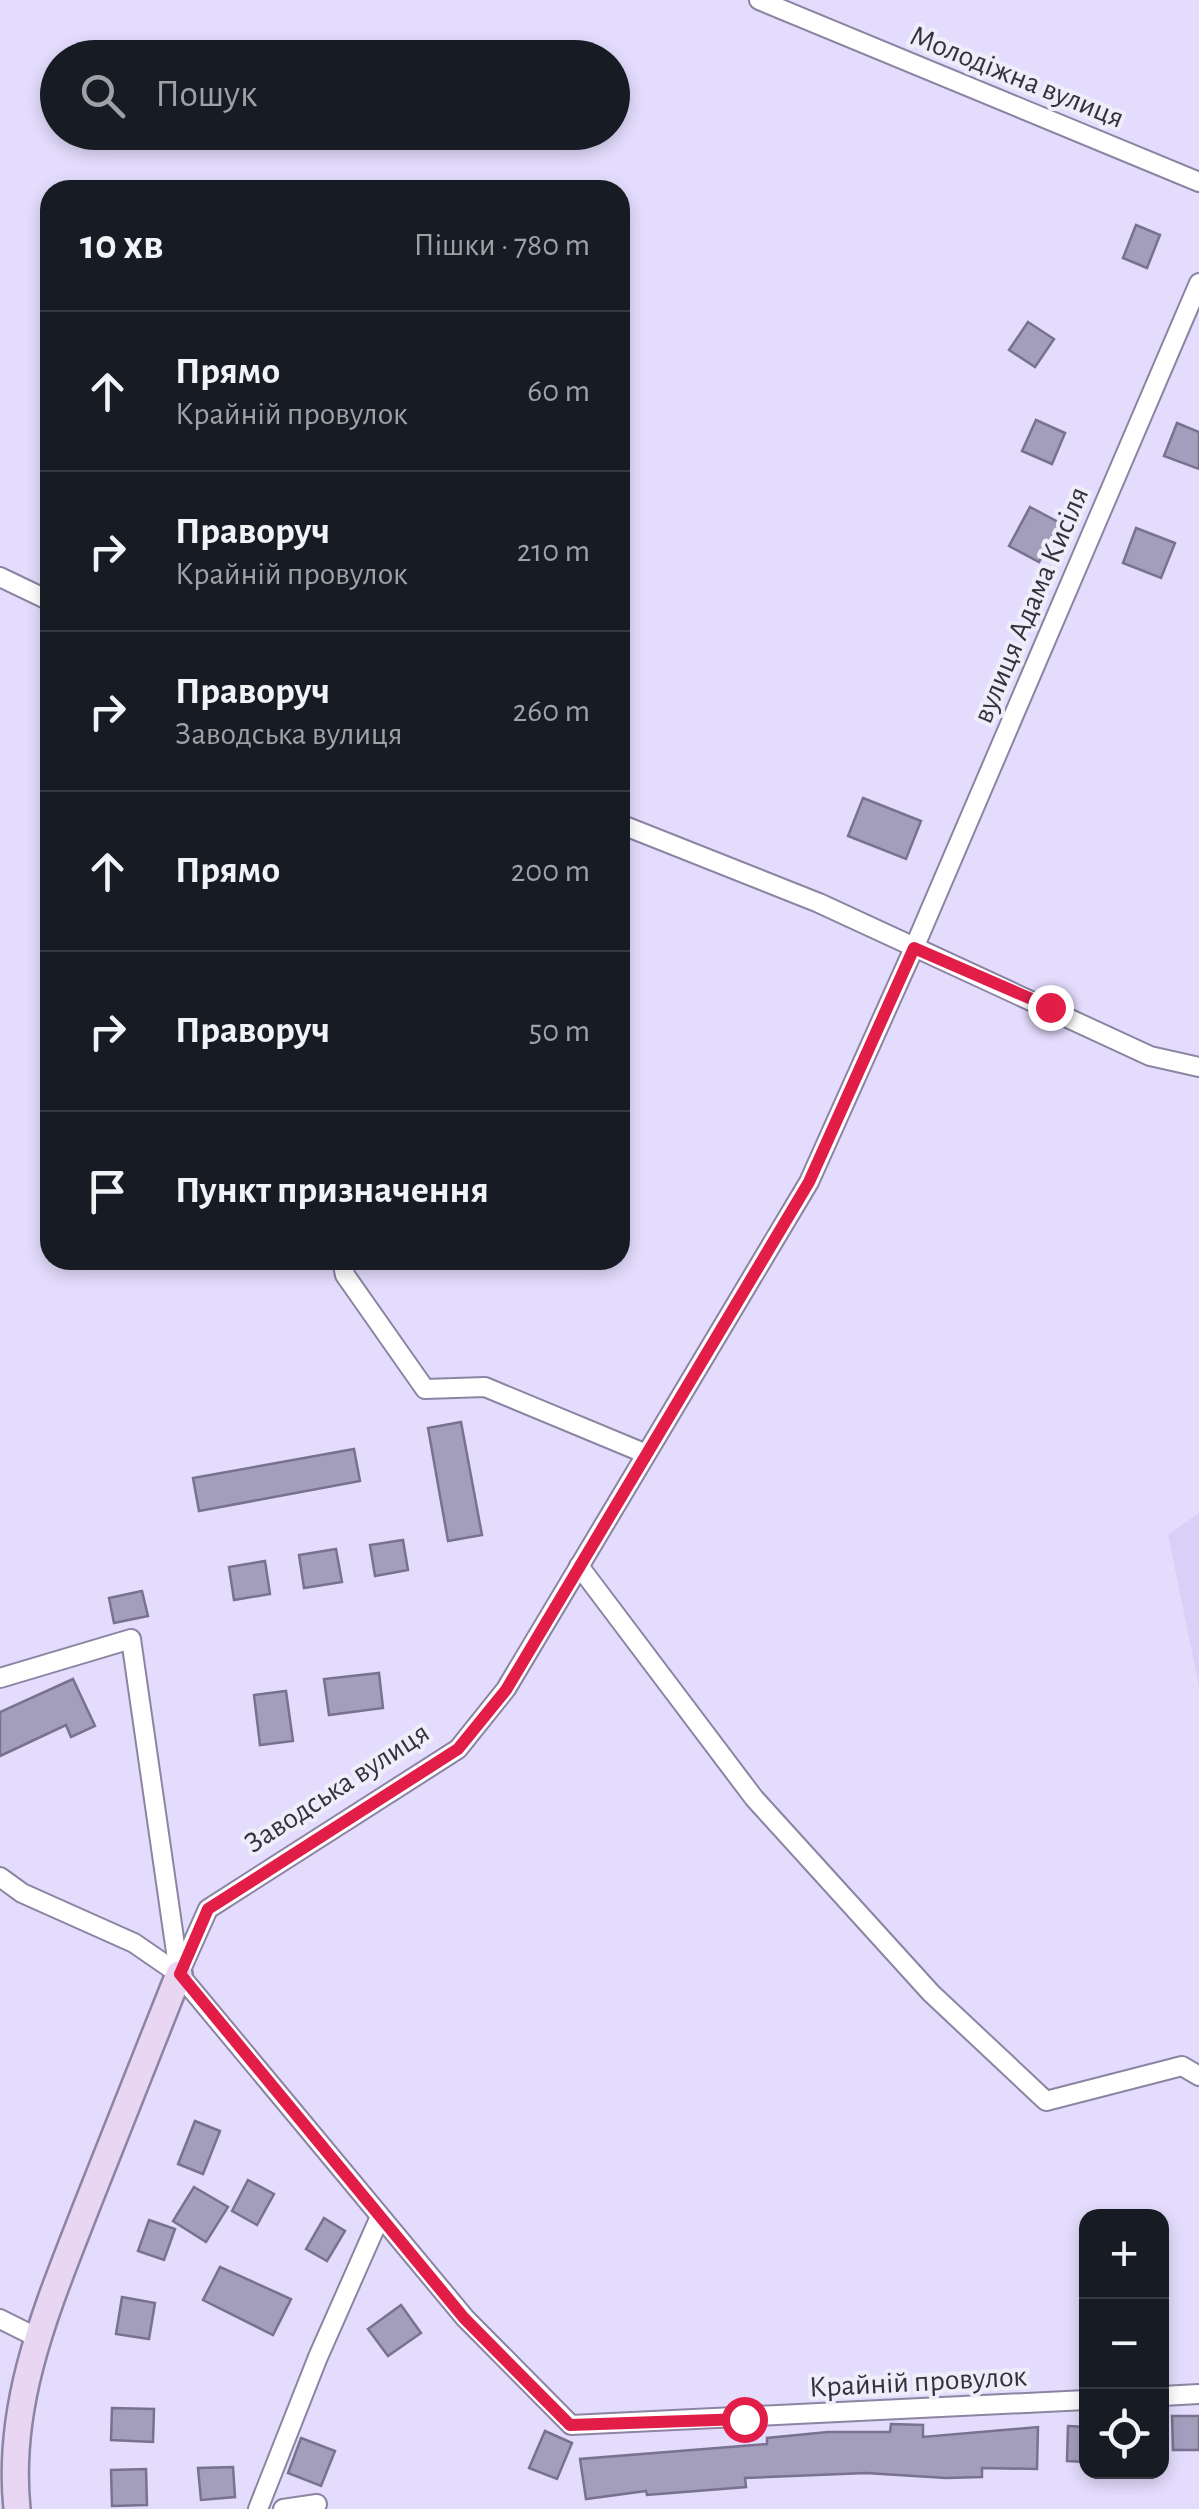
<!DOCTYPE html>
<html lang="uk">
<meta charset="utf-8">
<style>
:root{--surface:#171b24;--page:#20242c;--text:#f1f3f6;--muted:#9ea1a6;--line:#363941}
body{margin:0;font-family:"Alegreya Sans",sans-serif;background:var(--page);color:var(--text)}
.controls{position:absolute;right:30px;bottom:30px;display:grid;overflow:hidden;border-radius:20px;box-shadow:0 5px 15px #0003}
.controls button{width:90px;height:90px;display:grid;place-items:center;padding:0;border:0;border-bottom:2px solid var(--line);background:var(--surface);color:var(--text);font:50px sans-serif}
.stop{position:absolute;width:30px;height:30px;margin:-22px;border:8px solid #e11d48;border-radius:50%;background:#fff}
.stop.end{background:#e11d48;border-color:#fff;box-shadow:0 2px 10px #0008}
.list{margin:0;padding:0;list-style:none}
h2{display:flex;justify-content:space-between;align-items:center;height:130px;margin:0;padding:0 40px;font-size:42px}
h2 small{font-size:32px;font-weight:400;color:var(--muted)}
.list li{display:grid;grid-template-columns:65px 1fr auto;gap:30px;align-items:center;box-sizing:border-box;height:160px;padding:0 40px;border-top:2px solid var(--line)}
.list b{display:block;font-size:38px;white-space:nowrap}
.list p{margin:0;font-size:32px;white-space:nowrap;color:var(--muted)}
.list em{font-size:32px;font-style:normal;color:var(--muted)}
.icon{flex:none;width:55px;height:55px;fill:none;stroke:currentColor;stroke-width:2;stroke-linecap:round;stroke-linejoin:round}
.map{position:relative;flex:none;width:1199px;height:2509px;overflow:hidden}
.search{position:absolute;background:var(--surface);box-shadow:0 5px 15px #0003;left:40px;top:40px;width:590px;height:110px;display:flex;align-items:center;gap:25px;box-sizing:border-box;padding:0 35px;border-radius:55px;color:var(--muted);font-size:38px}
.panel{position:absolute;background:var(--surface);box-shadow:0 5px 15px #0003;left:40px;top:180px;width:590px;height:1090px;border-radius:30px}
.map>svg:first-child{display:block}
</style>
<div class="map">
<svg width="1199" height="2509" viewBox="0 0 1199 2509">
<rect width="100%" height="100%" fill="#e4dcfd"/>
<!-- built -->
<path fill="#dad0f7" d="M1199,1513V1686L1168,1535Z"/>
<!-- building -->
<g fill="#a49ebd" stroke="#78728f" stroke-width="2.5">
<path d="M1136,225L1160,235L1147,268L1123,258Z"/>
<path d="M1028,322L1054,339L1035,367L1009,350Z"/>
<path d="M1036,420L1065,433L1052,464L1022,451Z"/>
<path d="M1177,423L1199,432V469L1164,456Z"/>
<path d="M1030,507L1060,523L1039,562L1009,546Z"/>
<path d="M1136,528L1175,543L1161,578L1123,563Z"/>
<path d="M863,798L921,821L906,859L848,836Z"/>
<path d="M461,1422L482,1535L448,1541L428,1428Z"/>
<path d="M354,1449L360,1481L199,1511L193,1478Z"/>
<path d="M403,1540L408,1570L375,1576L370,1545Z"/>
<path d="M336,1549L342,1582L304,1588L299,1555Z"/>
<path d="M265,1561L270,1594L234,1600L229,1567Z"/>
<path d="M142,1591L148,1616L114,1623L109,1598Z"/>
<path d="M379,1673L383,1708L329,1715L324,1679Z"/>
<path d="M73,1679L95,1726L71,1737L66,1725L0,1756V1712Z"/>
<path d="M286,1691L293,1741L260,1745L254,1695Z"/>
<path d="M195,2121L220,2131L203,2174L178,2164Z"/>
<path d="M248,2180L274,2194L257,2225L232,2211Z"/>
<path d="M194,2187L228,2207L206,2242L173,2221Z"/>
<path d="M324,2218L345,2231L327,2261L306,2249Z"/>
<path d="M149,2220L175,2229L164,2260L138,2251Z"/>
<path d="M220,2267L291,2299L273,2335L203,2300Z"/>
<path d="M122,2297L155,2303L149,2339L116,2334Z"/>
<path d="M401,2305L421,2333L388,2356L368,2329Z"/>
<path d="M112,2408L154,2409L153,2442L111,2440Z"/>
<path d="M1172,2416H1199V2450H1173Z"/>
<path d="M891,2424L923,2425V2437L1038,2427L1037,2469L982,2468V2477L946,2478L866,2473L745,2478L746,2487L647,2495L646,2491L586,2499L580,2459L767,2444V2438L828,2432H890Z"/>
<path d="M1068,2426L1086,2427V2462L1067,2461Z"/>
<path d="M545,2431L572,2443L557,2479L529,2468Z"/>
<path d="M301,2438L335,2451L321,2486L288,2473Z"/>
<path d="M233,2467L235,2497L201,2500L198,2468Z"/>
<path d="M146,2469L147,2505L112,2506L111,2470Z"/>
</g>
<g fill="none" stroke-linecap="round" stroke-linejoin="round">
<!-- street casing -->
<g stroke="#8b84a2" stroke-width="22">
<g id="street">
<path d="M759,0L1199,182"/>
<path d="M0,577L50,601"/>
<path d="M620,824L819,903L1150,1056L1199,1067"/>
<path d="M342,1260L345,1275L425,1389L485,1387L644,1453"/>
<path d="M579,1566L754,1798L931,1993L1046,2101L1182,2066L1199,2076"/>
<path d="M0,1678L131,1639L179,1973"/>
<path d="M0,1877L22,1893L134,1943L179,1974L465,2318L571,2425L1086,2400"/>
<path d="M179,1974L208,1909L458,1749L506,1689L809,1182L914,948L1199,283"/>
<path d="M0,2319L36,2337"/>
<path d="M1162,2396L1199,2394"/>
<path d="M258,2509L318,2357L379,2219"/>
<path d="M283,2509L317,2504"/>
</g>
</g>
<!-- secondary casing -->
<g stroke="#8b84a2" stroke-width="30">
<path id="secondary" d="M17,2509C6,2401 48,2306 86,2208C117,2130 148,2052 179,1974"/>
</g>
<!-- street -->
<use href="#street" stroke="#fff" stroke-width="18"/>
<!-- secondary -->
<use href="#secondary" stroke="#e8d6f2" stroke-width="25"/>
</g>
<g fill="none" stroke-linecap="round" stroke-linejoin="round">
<!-- route -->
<path stroke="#e11d48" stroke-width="12" d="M744,2419L570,2425L464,2318L180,1974L208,1909L458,1749L506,1690L809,1182L914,948L1050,1007"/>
</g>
<g text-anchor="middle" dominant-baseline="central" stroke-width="8" stroke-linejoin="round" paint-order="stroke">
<!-- street labels -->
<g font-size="30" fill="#35323e" stroke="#f0edfa">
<text transform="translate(1017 77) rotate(22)">Молодіжна вулиця</text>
<text transform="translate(1031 605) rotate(-67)">вулиця Адама Кисіля</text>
<text transform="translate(337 1788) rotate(-33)">Заводська вулиця</text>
<text transform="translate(918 2382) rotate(-3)">Крайній провулок</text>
</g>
</g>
</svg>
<div class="controls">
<button>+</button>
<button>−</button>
<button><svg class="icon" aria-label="locate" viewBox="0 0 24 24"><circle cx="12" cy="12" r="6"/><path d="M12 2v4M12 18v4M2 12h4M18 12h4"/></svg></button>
</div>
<div class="stop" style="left:744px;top:2419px"></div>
<div class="stop end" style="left:1050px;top:1007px"></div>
<div class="search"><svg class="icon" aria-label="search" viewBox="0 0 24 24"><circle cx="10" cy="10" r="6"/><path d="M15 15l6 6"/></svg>Пошук</div>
<section class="panel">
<h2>10 хв<small>Пішки · 780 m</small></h2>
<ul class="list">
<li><svg class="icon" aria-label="ahead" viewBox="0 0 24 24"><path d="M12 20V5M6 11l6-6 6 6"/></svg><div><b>Прямо</b><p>Крайній провулок</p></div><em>60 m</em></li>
<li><svg class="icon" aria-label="right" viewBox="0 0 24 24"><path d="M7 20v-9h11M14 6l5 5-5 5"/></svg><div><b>Праворуч</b><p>Крайній провулок</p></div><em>210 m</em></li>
<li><svg class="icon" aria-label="right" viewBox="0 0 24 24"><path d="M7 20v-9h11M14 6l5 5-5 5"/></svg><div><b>Праворуч</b><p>Заводська вулиця</p></div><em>260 m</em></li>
<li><svg class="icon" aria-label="ahead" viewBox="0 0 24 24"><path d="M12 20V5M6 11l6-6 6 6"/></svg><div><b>Прямо</b></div><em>200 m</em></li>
<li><svg class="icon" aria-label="right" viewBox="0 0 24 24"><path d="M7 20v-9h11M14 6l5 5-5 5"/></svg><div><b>Праворуч</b></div><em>50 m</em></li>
<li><svg class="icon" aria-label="arrive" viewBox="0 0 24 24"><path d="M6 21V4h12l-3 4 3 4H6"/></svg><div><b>Пункт призначення</b></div></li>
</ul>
</section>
</div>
